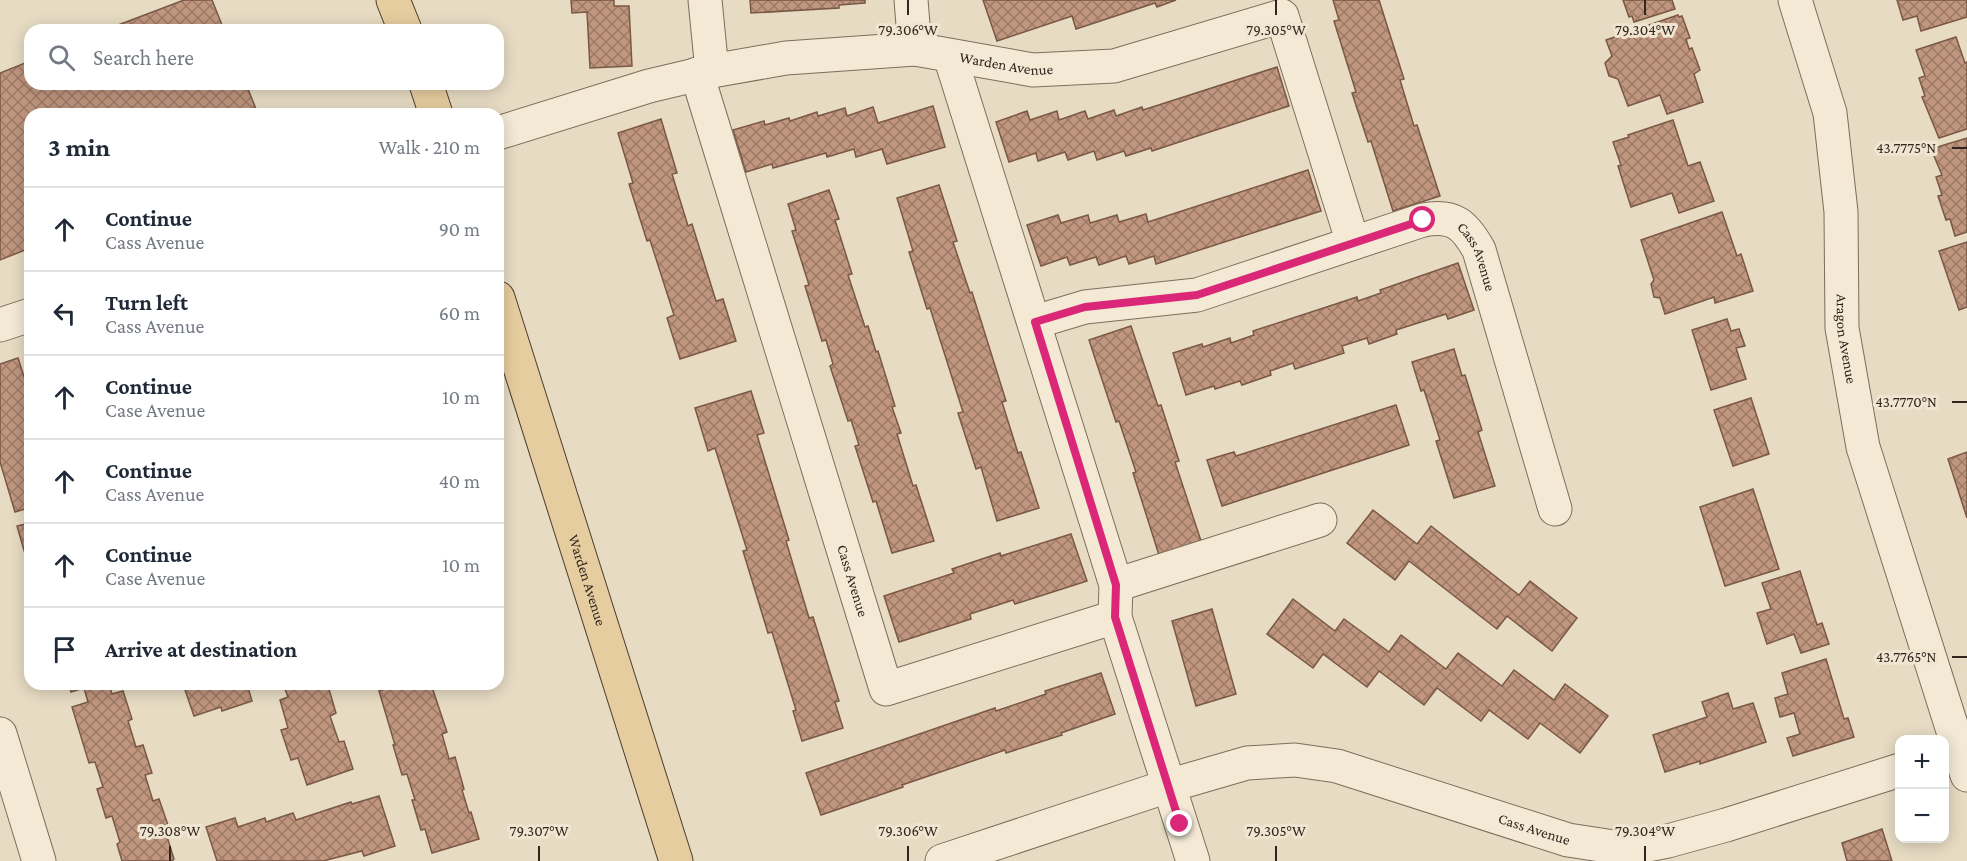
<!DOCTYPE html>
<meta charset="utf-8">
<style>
:root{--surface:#fff;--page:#f2f2f3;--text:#1f2937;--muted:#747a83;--line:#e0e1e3}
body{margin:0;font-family:"Crimson Pro",serif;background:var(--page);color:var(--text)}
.controls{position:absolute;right:18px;bottom:18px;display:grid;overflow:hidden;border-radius:12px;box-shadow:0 3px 15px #0003}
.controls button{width:54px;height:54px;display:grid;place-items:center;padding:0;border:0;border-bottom:2px solid var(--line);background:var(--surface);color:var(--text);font:30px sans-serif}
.stop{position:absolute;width:18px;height:18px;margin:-14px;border:4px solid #db2777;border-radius:50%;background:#fff}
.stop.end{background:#db2777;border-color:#fff;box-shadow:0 2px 6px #0008}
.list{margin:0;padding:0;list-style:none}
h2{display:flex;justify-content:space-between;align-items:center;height:78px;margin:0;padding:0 24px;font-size:26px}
h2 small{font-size:20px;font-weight:400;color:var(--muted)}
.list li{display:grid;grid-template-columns:39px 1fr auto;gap:18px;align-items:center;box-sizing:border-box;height:84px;padding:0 24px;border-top:2px solid var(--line)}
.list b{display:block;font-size:22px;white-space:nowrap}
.list p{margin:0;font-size:20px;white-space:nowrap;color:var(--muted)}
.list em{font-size:20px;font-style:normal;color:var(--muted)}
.icon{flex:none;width:33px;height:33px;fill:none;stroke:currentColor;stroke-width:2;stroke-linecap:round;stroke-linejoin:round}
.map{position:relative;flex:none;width:1967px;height:861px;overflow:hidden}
.search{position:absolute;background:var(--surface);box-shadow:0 3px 15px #0003;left:24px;top:24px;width:480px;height:66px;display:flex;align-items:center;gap:15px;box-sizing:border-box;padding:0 21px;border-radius:18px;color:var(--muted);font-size:22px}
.panel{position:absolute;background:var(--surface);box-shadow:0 3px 15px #0003;left:24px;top:108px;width:480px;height:582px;border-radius:18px}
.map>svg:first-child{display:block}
</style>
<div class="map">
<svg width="1967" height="861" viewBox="0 0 1967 861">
<defs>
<pattern id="building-cross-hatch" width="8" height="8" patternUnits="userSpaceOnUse" patternTransform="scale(1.5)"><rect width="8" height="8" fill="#c0967e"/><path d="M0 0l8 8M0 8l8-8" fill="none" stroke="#9d7a67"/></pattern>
</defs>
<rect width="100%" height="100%" fill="#e7dbc3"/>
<!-- building -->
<g fill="url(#building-cross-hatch)" stroke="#7a5845" stroke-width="1.5">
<path d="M184,0H212L224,30H105Z"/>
<path d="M571,0H614V6H629L632,66L590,68L587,12L572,13Z"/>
<path d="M750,0H865V3L839,5V8L751,13Z"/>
<path d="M983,0H1176L1157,7L1155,3L1076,29L1072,16L997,41Z"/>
<path d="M1333,0H1379L1404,79L1400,80L1414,126L1417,125L1440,196L1393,211L1371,141L1368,142L1352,93L1356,92L1334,21L1339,20Z"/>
<path d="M1623,0H1672L1675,9L1634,22L1632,16L1629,17Z"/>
<path d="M1897,0H1967V17L1921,31L1917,16L1903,20Z"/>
<path d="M1678,15L1679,17L1682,16L1690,38L1686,39L1689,49L1692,48L1700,70L1694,74L1703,102L1667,114L1660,95L1628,106L1618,79L1609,76L1605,63L1612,56L1606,40Z"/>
<path d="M1956,37L1965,63L1967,62V129L1939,138L1922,97L1925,96L1919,78L1925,76L1916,50Z"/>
<path d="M30,61V84H246L258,114H30V248L0,260V73Z"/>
<path d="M1277,67L1289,106L1152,151L1151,148L1126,156L1124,151L1097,160L1094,151L1068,160L1065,152L1038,161L1036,153L1009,162L996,122L1027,111L1030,120L1057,111L1059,120L1085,111L1088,119L1114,110L1116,116L1142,107L1143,110Z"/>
<path d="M933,106L945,147L887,164L882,149L856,157L854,149L827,157L826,153L773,168L772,164L746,172L733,130L764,121L765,125L789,118L790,121L817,112L818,116L845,108L847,116L873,107L878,123Z"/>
<path d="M661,119L677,173L672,174L688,226L692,224L716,301L723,299L736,341L680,359L667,318L674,315L650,240L647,241L629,184L633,183L618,133Z"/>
<path d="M1673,120L1688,166L1700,162L1714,201L1679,213L1672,193L1631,207L1618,166L1621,165L1613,142L1629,137L1628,135Z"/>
<path d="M1967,138V232L1955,236L1950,219L1946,220L1938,196L1942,195L1936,177L1942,175L1931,149Z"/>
<path d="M1308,170L1321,211L1156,264L1154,256L1129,264L1126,256L1099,265L1096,257L1070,265L1067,257L1041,266L1027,225L1058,215L1061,223L1088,215L1090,223L1117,215L1119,222L1146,214L1148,222Z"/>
<path d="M939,185L957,241L953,242L970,293L972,292L1006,401L1002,402L1018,453L1021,452L1039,508L997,521L981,467L976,469L958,413L963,412L930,308L927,309L909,252L913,251L897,198Z"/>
<path d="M829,190L839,219L835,220L852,274L848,275L865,327L868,326L876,352L878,351L895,406L892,407L901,433L897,434L913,486L916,485L934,541L892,553L876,501L873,502L855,446L859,445L851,420L848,421L830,366L833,364L826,340L822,341L805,286L809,285L792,231L796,230L788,204Z"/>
<path d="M1722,212L1737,256L1741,254L1753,291L1715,303L1714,297L1665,314L1660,298L1654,297L1651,284L1654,280L1641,240Z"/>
<path d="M1967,242V307L1959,310L1939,251Z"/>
<path d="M1458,263L1474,310L1448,319L1446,314L1396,330L1397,334L1369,344L1367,338L1342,346L1344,353L1295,369L1293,363L1270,371L1271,375L1242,385L1240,381L1215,389L1214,386L1186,395L1173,353L1202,344L1203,347L1230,338L1231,343L1254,335L1253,331L1357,297L1358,301L1381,293L1380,290Z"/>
<path d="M1727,319L1731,331L1739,329L1745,346L1736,348L1746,379L1711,390L1692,330Z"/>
<path d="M1131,326L1158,406L1161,405L1179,461L1175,462L1201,541L1159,555L1133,473L1136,472L1119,421L1116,422L1089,340Z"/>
<path d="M1454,349L1462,376L1465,375L1482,430L1478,432L1495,486L1454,498L1436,441L1440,440L1424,390L1421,391L1412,362Z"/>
<path d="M18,358L27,386L30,385V514L28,508L15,512L0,462V364Z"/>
<path d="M751,391L764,433L757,435L789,540L786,541L809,618L813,617L839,701L835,702L843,728L802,741L793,711L796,710L772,632L768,633L743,551L747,550L715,448L708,451L695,408Z"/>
<path d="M1751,398L1769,454L1733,466L1714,410Z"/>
<path d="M1396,405L1409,445L1222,506L1207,460L1234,452L1236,456Z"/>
<path d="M1967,452V518L1948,459Z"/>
<path d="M1753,489L1779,569L1725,586L1700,507Z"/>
<path d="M1373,510L1417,544L1431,526L1519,595L1530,581L1577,618L1552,651L1507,616L1497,629L1409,561L1395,580L1347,543Z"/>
<path d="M30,523V571L17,526Z"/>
<path d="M1071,534L1087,581L1015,604L1013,600L970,614L971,619L899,642L884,596L954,573L952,569L1000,553L1001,556Z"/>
<path d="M1800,571L1817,625L1822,623L1829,644L1801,653L1794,634L1767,644L1757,613L1771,609L1762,583Z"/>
<path d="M1293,599L1335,631L1344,619L1389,652L1401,635L1446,669L1458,653L1502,686L1514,670L1554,700L1565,684L1608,716L1580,753L1540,723L1528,739L1489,710L1481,721L1437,688L1424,705L1379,671L1367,687L1323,654L1313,668L1267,634Z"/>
<path d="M1212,609L1236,694L1196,706L1172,621Z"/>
<path d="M1826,659L1844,719L1848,718L1854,737L1793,756L1787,738L1800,734L1794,713L1780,717L1775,698L1788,694L1782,673Z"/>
<path d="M1101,673L1115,714L1061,733L1062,735L1006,753L1005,750L902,785L903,787L821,815L806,773L995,708L996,711L1046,694L1045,691Z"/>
<path d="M69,684H109L112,694L123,691L132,719L128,721L136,747L143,745L152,773L145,775L153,801L159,799L169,828L165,830L174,859L172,861H122L117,844L120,842L112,816L106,818L97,789L103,787L95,762L89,763L72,707L88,702L84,688L71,692Z"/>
<path d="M183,684H247L252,701L222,711L221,707L194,716Z"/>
<path d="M283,684H335L328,686L336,713L330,716L339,742L344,741L353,769L307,785L298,758L291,760L281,730L288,728L280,700L288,697Z"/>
<path d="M386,684H431L447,732L442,734L449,759L455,757L464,789L462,790L469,813L471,812L479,839L432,853L425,829L421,830L412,800H415L407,774L402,775L393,745H395L379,691L387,688Z"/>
<path d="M1728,693L1733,709L1753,703L1766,742L1700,764V761L1665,772L1653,735L1707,717L1702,702Z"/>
<path d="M379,796L395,846L364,856L362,851L323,861H217L206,827L235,818L238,827L265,818L266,822L293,813L296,820L351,802L352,804Z"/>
<path d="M1882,829L1892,861H1847L1842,843Z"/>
</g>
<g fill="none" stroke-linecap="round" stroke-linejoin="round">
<!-- minor casing -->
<g stroke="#7f6d5c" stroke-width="35">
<g id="minor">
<path d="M705,0L712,71"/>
<path d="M911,0L915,49"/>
<path id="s1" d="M1795,0L1830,113L1841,212L1842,328L1863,447L1967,775"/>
<path d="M950,56L1116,585L1115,617L1193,861"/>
<path id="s2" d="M697,74L886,689L1115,617"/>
<path id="s3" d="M498,133L649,86L712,71L786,58L915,49L1033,70L1114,66L1282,16L1353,243"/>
<path id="s4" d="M1035,322L1085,307L1197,295L1423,220C1454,214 1465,225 1479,250L1555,509"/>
<path d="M0,325L30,315"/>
<path d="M1116,585L1320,520"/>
<path d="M0,734L39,861"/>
<path id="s5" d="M942,861L1168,786L1247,763L1295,760L1337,766L1568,840L1627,849L1668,841L1726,825L1900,770"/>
</g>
</g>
<!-- major casing -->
<g stroke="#4d3c30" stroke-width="35">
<g id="major">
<path d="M393,0L405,30"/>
<path d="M426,84L436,114"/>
<path id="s6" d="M498,298L676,861"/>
</g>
</g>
<!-- minor -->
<use href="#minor" stroke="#f3e9d5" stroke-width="33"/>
<!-- major -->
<use href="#major" stroke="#e6cd9f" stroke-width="33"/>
</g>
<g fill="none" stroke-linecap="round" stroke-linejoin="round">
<!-- route -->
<path stroke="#db2777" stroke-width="8" d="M1180,824L1115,617L1116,585L1035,322L1085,307L1197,295L1423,220"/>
</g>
<!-- ticks -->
<path fill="none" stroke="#31261e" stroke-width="2" d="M908,0V15M1276,0V15M1645,0V15M1952,148H1967M1952,402H1967M1952,657H1967M170,846V861M539,846V861M908,846V861M1276,846V861M1645,846V861"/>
<g text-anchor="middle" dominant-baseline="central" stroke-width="6" stroke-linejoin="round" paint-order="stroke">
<!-- street labels -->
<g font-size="15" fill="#31261e" stroke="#f0e5d1">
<text stroke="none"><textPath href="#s3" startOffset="520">Warden Avenue</textPath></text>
<text stroke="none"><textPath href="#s4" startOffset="478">Cass Avenue</textPath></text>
<text stroke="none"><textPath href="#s1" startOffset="345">Aragon Avenue</textPath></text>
<text stroke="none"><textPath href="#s6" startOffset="296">Warden Avenue</textPath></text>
<text stroke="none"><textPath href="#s2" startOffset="530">Cass Avenue</textPath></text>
<text stroke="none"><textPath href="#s5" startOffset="618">Cass Avenue</textPath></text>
</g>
</g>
<g font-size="15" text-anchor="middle" fill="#31261e" stroke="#f0e5d1" stroke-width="6" stroke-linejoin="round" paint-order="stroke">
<text x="908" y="35">79.306°W</text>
<text x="1276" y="35">79.305°W</text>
<text x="1645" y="35">79.304°W</text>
<text x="1906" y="153">43.7775°N</text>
<text x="1906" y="407">43.7770°N</text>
<text x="1906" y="662">43.7765°N</text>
<text x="170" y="836">79.308°W</text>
<text x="539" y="836">79.307°W</text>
<text x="908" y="836">79.306°W</text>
<text x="1276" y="836">79.305°W</text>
<text x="1645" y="836">79.304°W</text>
</g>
</svg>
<div class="controls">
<button>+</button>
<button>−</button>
</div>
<div class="stop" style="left:1423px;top:220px"></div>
<div class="stop end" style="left:1180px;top:824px"></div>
<div class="search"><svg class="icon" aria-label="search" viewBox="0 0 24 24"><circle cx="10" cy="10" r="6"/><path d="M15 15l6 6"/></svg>Search here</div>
<section class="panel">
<h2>3 min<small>Walk · 210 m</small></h2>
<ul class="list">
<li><svg class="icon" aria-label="ahead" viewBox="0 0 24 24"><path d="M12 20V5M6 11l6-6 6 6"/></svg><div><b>Continue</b><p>Cass Avenue</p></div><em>90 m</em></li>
<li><svg class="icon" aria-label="left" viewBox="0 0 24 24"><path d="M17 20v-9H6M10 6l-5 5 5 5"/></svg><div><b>Turn left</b><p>Cass Avenue</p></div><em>60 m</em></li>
<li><svg class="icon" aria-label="ahead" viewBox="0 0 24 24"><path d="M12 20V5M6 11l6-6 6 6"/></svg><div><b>Continue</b><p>Case Avenue</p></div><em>10 m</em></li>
<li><svg class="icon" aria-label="ahead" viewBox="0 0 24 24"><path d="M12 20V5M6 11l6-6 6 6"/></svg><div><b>Continue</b><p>Cass Avenue</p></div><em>40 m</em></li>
<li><svg class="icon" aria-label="ahead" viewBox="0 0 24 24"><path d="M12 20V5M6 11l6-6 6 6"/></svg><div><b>Continue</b><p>Case Avenue</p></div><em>10 m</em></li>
<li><svg class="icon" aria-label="arrive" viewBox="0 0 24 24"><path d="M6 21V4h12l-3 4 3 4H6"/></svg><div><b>Arrive at destination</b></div></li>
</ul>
</section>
</div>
